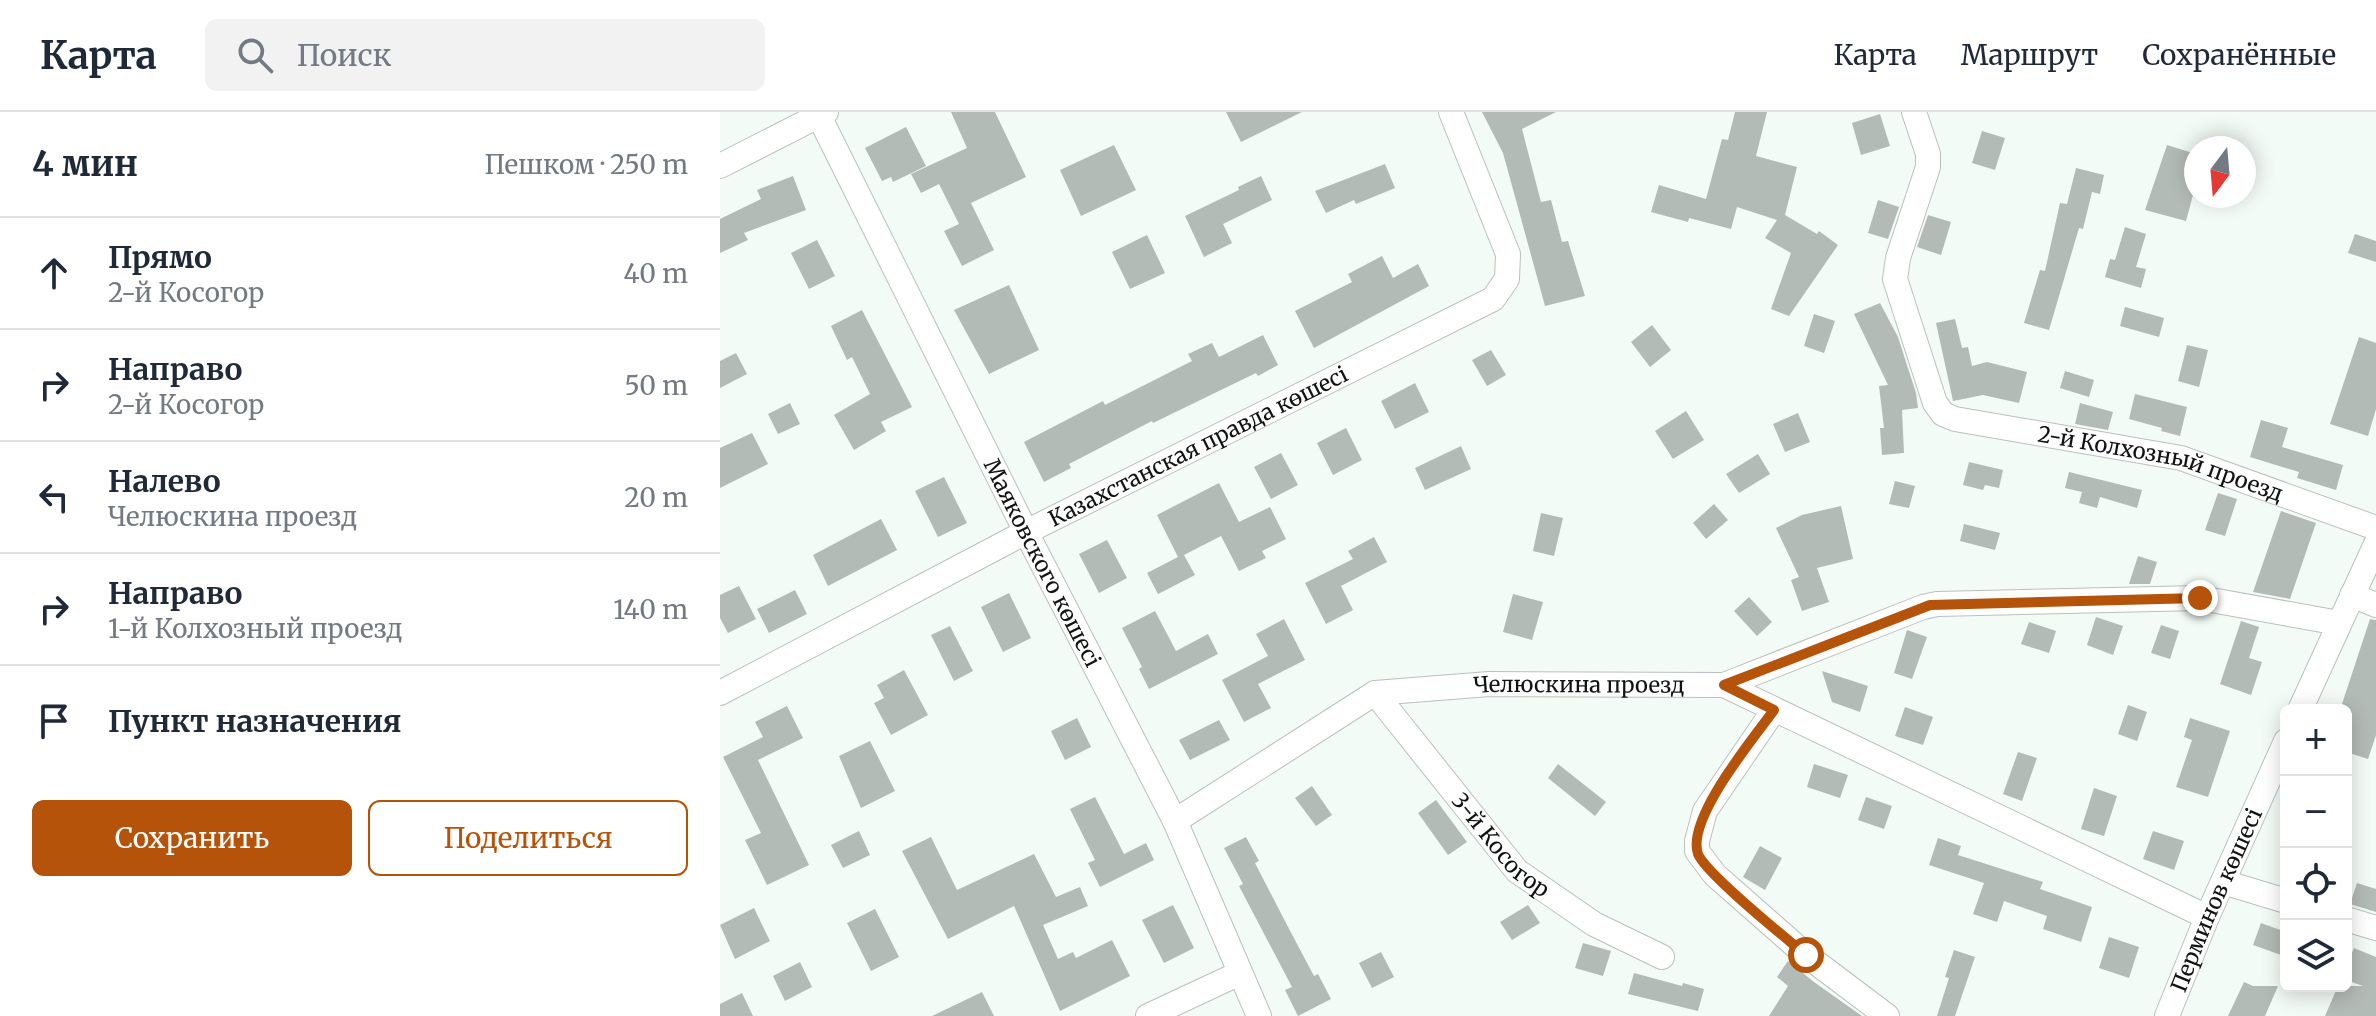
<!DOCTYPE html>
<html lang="ru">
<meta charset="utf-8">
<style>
:root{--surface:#fff;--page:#f2f2f3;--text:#1f2937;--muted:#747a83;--line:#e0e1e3;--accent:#b45309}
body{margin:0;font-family:Merriweather,serif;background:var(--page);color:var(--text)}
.controls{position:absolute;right:24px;bottom:24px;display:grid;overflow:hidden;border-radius:12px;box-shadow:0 4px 20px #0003}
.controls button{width:72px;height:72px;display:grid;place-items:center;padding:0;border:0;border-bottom:2px solid var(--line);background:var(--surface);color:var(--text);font:40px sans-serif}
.compass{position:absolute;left:1464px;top:24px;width:72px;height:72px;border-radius:50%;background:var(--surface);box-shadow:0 4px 20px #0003;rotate:196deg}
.stop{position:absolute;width:24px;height:24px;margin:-18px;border:6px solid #b45309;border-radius:50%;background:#fff}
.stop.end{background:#b45309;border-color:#fff;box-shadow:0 2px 8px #0008}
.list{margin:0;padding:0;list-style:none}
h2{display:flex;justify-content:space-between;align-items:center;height:104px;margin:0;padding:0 32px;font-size:34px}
h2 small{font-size:26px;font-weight:400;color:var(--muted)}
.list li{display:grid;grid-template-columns:52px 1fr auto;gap:24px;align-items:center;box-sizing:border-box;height:112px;padding:0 32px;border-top:2px solid var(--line)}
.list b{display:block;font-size:30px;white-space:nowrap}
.list p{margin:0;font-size:26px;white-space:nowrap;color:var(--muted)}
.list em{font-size:26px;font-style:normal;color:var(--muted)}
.actions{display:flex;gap:16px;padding:24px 32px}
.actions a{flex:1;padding:18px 0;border:2px solid var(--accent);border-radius:12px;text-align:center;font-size:28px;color:var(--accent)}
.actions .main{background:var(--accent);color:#fff}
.icon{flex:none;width:44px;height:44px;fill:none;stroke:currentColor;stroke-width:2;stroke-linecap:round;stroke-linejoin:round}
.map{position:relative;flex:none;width:1656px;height:904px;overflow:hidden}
header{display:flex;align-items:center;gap:48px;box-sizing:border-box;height:112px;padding:0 40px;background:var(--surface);border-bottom:2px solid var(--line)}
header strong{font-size:38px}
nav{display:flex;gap:44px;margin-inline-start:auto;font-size:28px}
.search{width:560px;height:72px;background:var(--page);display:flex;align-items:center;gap:20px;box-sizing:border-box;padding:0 28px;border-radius:12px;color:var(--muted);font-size:30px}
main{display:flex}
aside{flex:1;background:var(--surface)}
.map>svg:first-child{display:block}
</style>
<header>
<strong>Карта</strong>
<div class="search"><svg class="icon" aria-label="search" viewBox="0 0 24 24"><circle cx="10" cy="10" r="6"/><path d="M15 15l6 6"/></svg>Поиск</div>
<nav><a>Карта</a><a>Маршрут</a><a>Сохранённые</a></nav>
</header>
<main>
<aside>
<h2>4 мин<small>Пешком · 250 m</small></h2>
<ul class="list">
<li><svg class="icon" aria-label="ahead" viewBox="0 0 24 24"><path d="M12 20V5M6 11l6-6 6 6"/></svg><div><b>Прямо</b><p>2-й Косогор</p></div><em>40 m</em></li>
<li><svg class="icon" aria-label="right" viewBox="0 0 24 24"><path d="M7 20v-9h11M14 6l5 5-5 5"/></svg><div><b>Направо</b><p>2-й Косогор</p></div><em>50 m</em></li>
<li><svg class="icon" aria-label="left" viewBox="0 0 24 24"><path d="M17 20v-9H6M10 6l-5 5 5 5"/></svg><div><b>Налево</b><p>Челюскина проезд</p></div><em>20 m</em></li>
<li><svg class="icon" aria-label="right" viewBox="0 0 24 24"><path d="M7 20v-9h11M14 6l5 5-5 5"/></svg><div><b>Направо</b><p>1-й Колхозный проезд</p></div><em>140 m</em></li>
<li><svg class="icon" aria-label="arrive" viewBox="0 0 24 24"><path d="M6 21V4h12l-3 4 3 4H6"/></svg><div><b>Пункт назначения</b></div></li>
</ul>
<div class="actions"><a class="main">Сохранить</a><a>Поделиться</a></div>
</aside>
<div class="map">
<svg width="1656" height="904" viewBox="0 0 1656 904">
<rect width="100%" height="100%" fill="#f3fbf7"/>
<!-- building -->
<g fill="#b3bbb6">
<path d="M231,0H275L306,65L251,91L274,138L242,154L224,119L239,112L219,72L201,81L191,62L247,36Z"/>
<path d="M506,0H582L521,30Z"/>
<path d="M762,0H836L802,17L821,90L831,88L842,130L848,129L865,184L825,194L783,41Z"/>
<path d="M1015,0H1047L1036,44L1077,55L1065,103L1097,122L1099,119L1118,133L1069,204L1051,197L1071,141L1045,126L1057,108L1017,95L1011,117L969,106L968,110L931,100L939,73L986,87L1002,27L1008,28Z"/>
<path d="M1160,2L1170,34L1141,43L1132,11Z"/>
<path d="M186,15L206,54L173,70L171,65L162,69L145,36Z"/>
<path d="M1262,19L1285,26L1275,58L1252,51Z"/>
<path d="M394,33L416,78L361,104L340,58Z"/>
<path d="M1447,33L1476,42V72L1466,109L1425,98Z"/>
<path d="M665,52L675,76L636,92L634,88L606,101L595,79Z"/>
<path d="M1356,56L1384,63L1380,82L1372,80L1363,117L1359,116L1329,218L1304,211L1320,158L1325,159L1340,91L1347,92Z"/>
<path d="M73,64L86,98L24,121L28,128L0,141V107L41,87L37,78Z"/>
<path d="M541,64L552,88L503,112L512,131L484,145L465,104L519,78L518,75Z"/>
<path d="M1158,88L1179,95L1168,127L1148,121Z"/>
<path d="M1208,103L1231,110L1221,143L1197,135Z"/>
<path d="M1405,115L1426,122L1416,155L1426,157L1421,176L1385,165L1390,147L1395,148Z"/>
<path d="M1635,122L1656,129V150L1628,141Z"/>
<path d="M427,123L445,161L410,177L392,140Z"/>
<path d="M97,128L115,164L89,177L71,141Z"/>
<path d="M662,144L673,166L698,152L709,174L594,236L575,199L632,170L628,162Z"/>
<path d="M289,173L319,238L269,262L234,198Z"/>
<path d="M1160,191L1178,225L1196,281L1198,296L1182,298L1184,341L1162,343L1160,316H1164L1159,274L1168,273L1134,202Z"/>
<path d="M1405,195L1444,206L1439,225L1400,214Z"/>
<path d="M142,198L192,295L161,310L166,319L134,338L114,303L150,282L132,245L127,248L111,214Z"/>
<path d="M1094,202L1115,209L1104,241L1084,234Z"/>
<path d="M1235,207L1242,236L1248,235L1252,254L1267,250L1307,260L1299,291L1263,283L1233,289L1216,211Z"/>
<path d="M932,213L951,238L930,255L911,230Z"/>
<path d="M543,223L558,253L538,264L536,261L433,311L432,309L349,352L351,356L324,370L304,330L383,289L385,293L472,249L468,242L492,231L499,245Z"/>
<path d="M1639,225L1656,231V297L1648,324L1610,312Z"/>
<path d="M1467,233L1488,238L1479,275L1458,269Z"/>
<path d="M771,238L786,263L767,274L752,248Z"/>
<path d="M16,241L27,262L0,276V249Z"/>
<path d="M1345,259L1374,268L1369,285L1340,276Z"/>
<path d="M695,271L709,300L675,317L661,289Z"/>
<path d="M1415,282L1467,295L1460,324L1441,319L1442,316L1409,307Z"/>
<path d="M70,291L80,312L58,322L48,302Z"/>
<path d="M1360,291L1393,300L1388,318L1355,312Z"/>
<path d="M966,299L984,328L953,347L935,319Z"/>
<path d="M1078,301L1090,330L1065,340L1053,312Z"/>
<path d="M1541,308L1568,316L1562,335L1623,353L1616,378L1577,366L1579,360L1530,345Z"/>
<path d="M626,316L642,348L613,363L597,331Z"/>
<path d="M32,321L48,352L0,376V336Z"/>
<path d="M741,334L751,357L705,378L695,356Z"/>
<path d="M561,341L578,373L551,387L534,355Z"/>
<path d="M1038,342L1050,362L1019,381L1006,362Z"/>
<path d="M1249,350L1283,358L1279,376L1265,373L1263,378L1243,373Z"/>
<path d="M1349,360L1422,378L1417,396L1380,385L1377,396L1359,391L1362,380L1345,376Z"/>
<path d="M224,365L247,411L218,425L195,379Z"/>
<path d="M1175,369L1195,374L1189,396L1169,392Z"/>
<path d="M499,371L519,410L550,395L566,427L542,439L546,446L519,459L501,424L464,443L475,463L438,482L427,461L458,445L437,403Z"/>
<path d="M1498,381L1517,387L1505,424L1485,418Z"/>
<path d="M994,392L1008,408L986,427L973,411Z"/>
<path d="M1121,394L1133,447L1097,456L1109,490L1082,499L1071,468L1079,465L1056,416L1082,403Z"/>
<path d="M1561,399L1596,411L1570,487L1533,480Z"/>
<path d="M821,401L843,406L834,444L813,439Z"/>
<path d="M161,407L177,438L108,474L93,443Z"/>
<path d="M1244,412L1280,421L1275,438L1240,429Z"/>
<path d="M654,425L667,450L621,474L633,498L606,512L585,471L633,447L628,439Z"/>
<path d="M387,428L407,466L379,481L359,442Z"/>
<path d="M1418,444L1437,450L1430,472H1409Z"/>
<path d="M19,474L36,507L8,521L0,506V483Z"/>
<path d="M75,478L87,502L49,521L37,497Z"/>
<path d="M289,481L311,526L283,540L261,495Z"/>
<path d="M793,482L823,490L812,528L783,520Z"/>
<path d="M1029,485L1052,510L1037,524L1014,499Z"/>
<path d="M435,499L456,539L488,522L498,542L429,577L419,557L422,555L402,516Z"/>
<path d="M1376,505L1403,514L1393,543L1367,533Z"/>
<path d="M564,507L585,548L538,572L551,596L524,610L502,568L548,544L536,522Z"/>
<path d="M1650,507L1656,508V623L1648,647L1626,640V598H1620Z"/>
<path d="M1521,509L1539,515L1529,546L1542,550L1531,583L1500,572Z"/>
<path d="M1309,510L1336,519L1329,541L1301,532Z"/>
<path d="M1441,513L1459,519L1450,547L1431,541Z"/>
<path d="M230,514L253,559L234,569L211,523Z"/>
<path d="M1187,518L1207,525L1192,567L1174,561Z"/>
<path d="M184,558L208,603L171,623L154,591L164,586L157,573Z"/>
<path d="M1102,559L1148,574L1140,600L1112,590Z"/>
<path d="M1408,593L1427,600L1417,629L1398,622Z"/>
<path d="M67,594L83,626L38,648L89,753L47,773L25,728L41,721L3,645L43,625L35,610Z"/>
<path d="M1185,595L1213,605L1203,633L1175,624Z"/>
<path d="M357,606L371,635L345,648L331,619Z"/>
<path d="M1470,606L1510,619L1488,685L1456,675L1472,628L1464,625Z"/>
<path d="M499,608L510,628L470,648L459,628Z"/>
<path d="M150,629L175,679L141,696L119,644Z"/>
<path d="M1298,640L1317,646L1302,689L1283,682Z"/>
<path d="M838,652L886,690L875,704L828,666Z"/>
<path d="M1094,652L1128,663L1120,686L1087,675Z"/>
<path d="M592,674L612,703L596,714L575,686Z"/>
<path d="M1374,676L1397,684L1384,724L1361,717Z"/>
<path d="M375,685L404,742L426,731L434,748L380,775L368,751L375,748L350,697Z"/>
<path d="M1146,685L1172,694L1164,717L1138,708Z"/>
<path d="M716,688L747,730L728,743L698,701Z"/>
<path d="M139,719L150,743L123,756L111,733Z"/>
<path d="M1433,719L1464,729L1454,758L1423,747Z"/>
<path d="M211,725L237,778L314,742L336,785L360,775L368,794L323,813L338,847L353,840L356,846L392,828L410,864L340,899L294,794L228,827L182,739Z"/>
<path d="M526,725L539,749L535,751L567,813L594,864L598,862L611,887L578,904L565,878L572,875L519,774L523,772L504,736Z"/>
<path d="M1218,726L1241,734L1238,743L1323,770L1320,777L1372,795L1361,830L1323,817L1327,804L1284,789L1277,810L1253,802L1264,771L1209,753Z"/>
<path d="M1040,734L1062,746L1045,778L1023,765Z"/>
<path d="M1637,771L1656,777V800L1630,792Z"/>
<path d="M453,793L474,836L444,851L422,808Z"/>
<path d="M808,793L820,811L792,828L780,810Z"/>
<path d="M34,796L50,829L15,847L0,813Z"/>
<path d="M155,797L179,845L151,859L127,811Z"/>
<path d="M1541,811L1566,820L1561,843L1533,833Z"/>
<path d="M1389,825L1419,835L1409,866L1379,856Z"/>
<path d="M863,831L891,839L883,864L855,856Z"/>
<path d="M1634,836L1656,845V904H1605L1618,874H1643L1626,868V855Z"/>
<path d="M1234,838L1255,845L1235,904H1217L1229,866L1225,865Z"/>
<path d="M661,840L674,865L652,876L639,851Z"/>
<path d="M1068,849L1094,870L1142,904H1049L1068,874L1057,865Z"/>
<path d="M80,850L92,875L65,889L53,864Z"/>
<path d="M914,861L962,874L963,871L984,877L978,899L908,882Z"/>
<path d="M1524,870L1533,874H1558L1545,904H1508Z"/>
<path d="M262,880L274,904H212Z"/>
<path d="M22,881L33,904H0V892Z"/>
</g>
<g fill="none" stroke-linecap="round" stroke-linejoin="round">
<!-- minor casing -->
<g stroke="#b9c1bc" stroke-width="26">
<g id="minor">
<path id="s1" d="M97,0L306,420L455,709L539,904"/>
<path id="s2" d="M1194,0L1208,42V55L1178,146L1175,167L1215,291L1223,302L1235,307L1461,346L1656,416"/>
<path d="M0,54L106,0"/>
<path d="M1632,483L1656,493"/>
<path d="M1004,573L1203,495L1217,492L1480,486L1619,511"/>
<path id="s3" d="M0,581L306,420L773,187L787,167L788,142L731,0"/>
<path id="s4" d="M655,581L797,759L874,812L942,845"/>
<path d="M1054,598L985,699L977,729V739L995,763L1086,843L1167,904"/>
<path d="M1580,598L1656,432"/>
<path id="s5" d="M455,709L655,581L769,572L1004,573L1487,805"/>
<path d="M1503,770L1566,789"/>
<path d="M1626,807L1656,816"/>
<path d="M428,904L520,861"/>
<path id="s6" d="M1447,904L1487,805L1566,629"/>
</g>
</g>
<!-- minor -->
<use href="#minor" stroke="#fff" stroke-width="24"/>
</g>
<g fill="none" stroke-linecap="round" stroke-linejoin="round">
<!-- route -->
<path stroke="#b45309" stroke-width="10" d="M1086,843C1065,825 986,762 978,742C966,707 1033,627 1054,598L1004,573L1210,493L1480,486"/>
</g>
<g text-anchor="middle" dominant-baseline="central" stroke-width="7" stroke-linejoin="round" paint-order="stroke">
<!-- street labels -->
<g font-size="22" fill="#111312" stroke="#fff">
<text stroke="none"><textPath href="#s3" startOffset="538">Казахстанская правда көшесі</textPath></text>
<text stroke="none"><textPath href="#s2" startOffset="542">2-й Колхозный проезд</textPath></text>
<text stroke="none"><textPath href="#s1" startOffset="504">Маяковского көшесі</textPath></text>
<text stroke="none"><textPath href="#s5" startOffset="442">Челюскина проезд</textPath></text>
<text stroke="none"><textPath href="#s4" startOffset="198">3-й Косогор</textPath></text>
<text stroke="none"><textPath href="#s6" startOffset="126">Перминов көшесі</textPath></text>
</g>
</g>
</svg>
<div class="controls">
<button>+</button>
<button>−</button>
<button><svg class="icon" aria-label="locate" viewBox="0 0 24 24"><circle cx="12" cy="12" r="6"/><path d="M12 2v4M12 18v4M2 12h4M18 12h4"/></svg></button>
<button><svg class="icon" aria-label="layers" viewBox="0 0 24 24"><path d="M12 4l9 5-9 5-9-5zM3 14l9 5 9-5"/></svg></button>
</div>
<svg class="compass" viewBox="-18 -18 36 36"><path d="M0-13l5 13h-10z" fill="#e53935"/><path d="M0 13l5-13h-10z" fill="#747a83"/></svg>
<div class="stop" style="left:1086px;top:843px"></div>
<div class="stop end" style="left:1480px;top:486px"></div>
</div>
</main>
